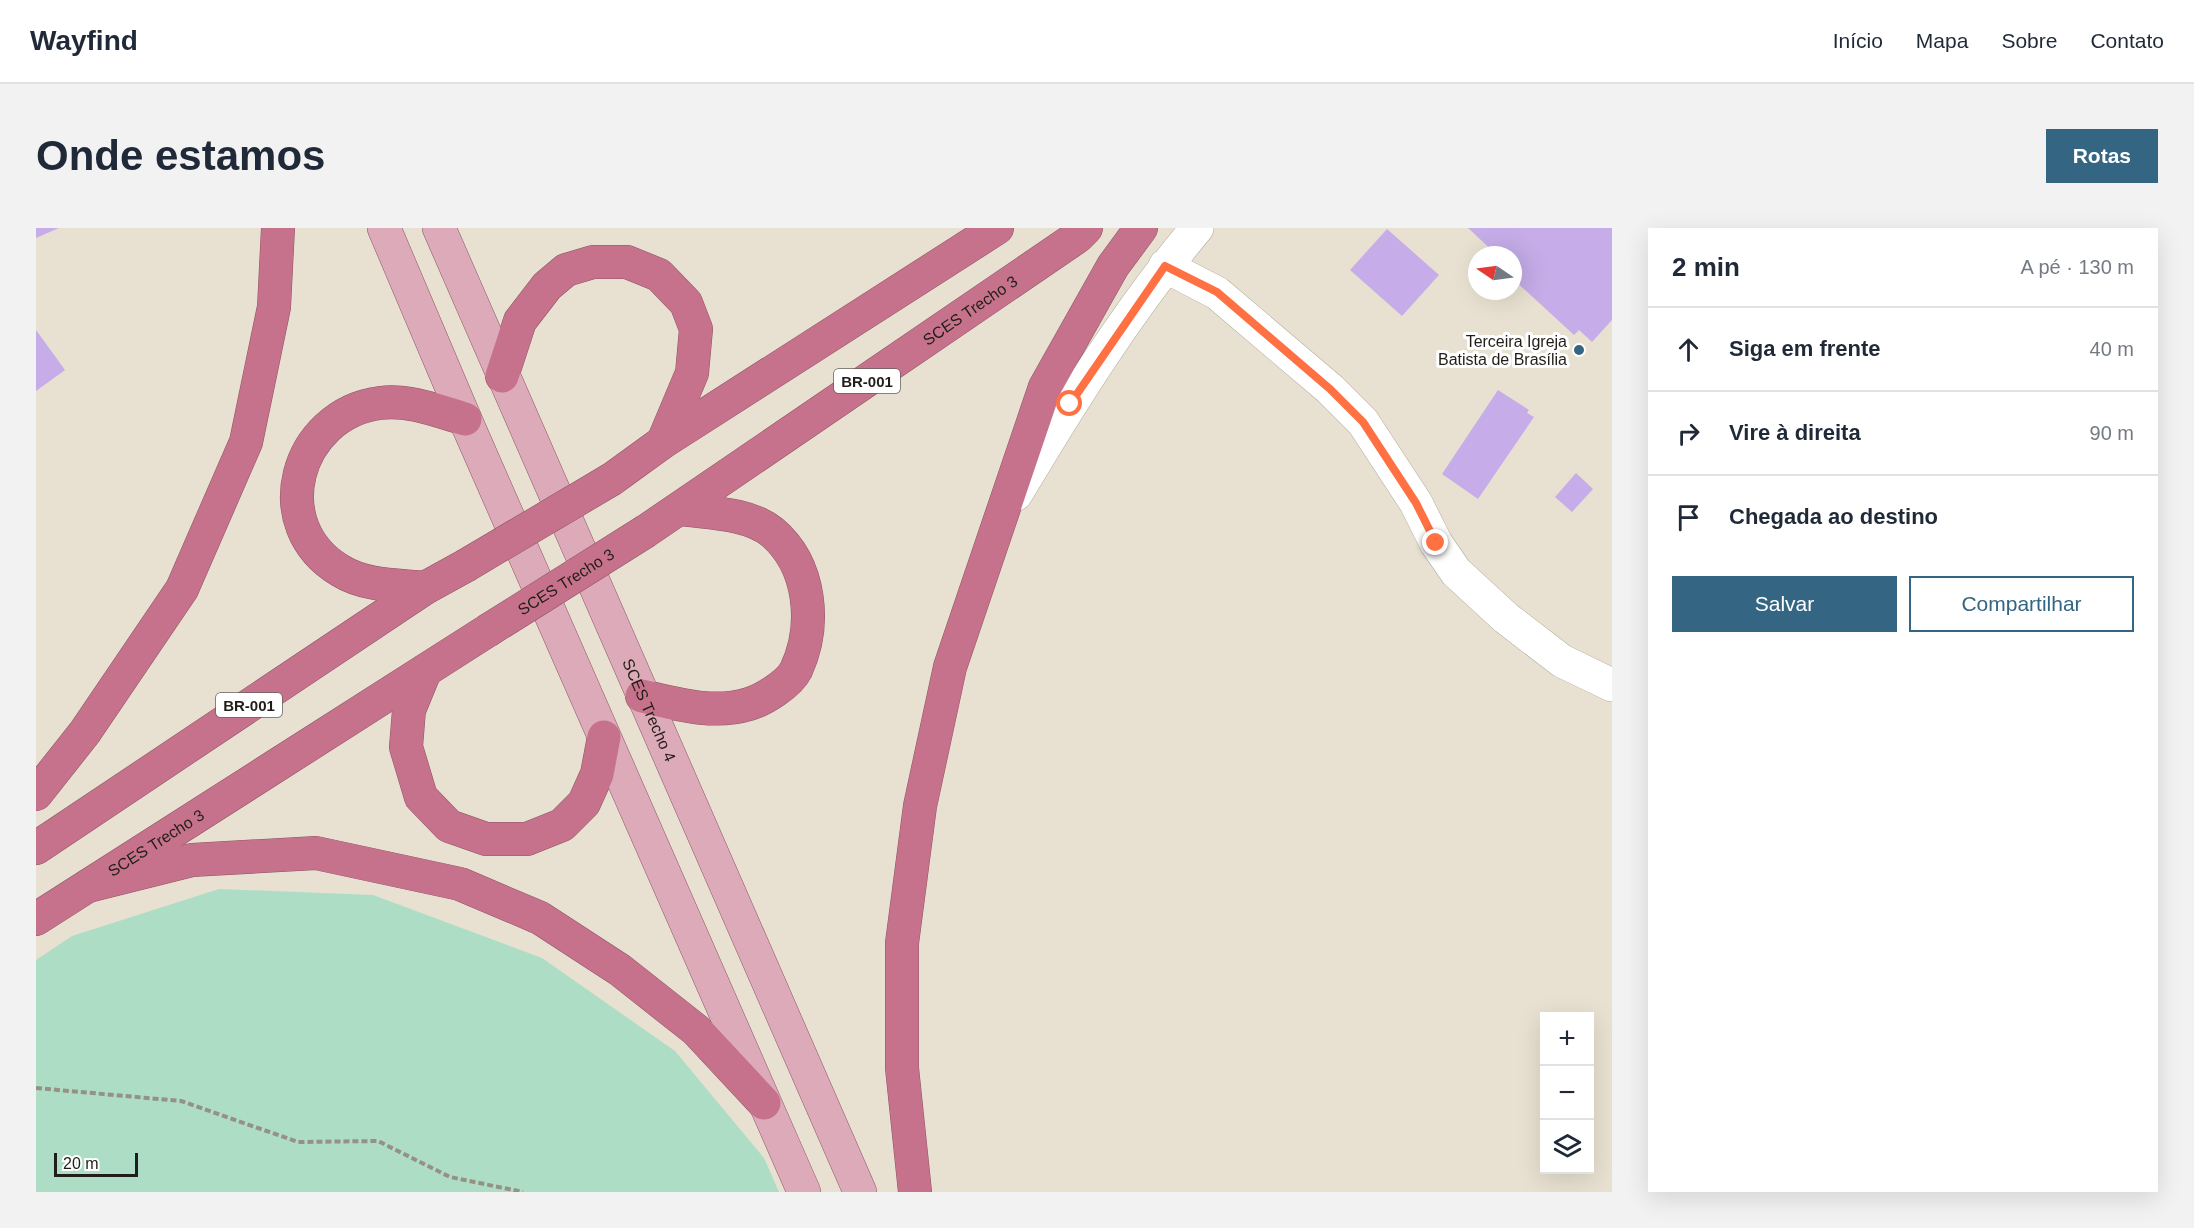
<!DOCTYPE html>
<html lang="pt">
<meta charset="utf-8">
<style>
:root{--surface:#fff;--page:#f2f2f3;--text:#1f2937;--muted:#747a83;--line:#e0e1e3;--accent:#346583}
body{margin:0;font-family:Arial,sans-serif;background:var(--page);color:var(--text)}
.controls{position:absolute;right:18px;bottom:18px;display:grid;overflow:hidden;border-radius:0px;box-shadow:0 6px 24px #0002}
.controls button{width:54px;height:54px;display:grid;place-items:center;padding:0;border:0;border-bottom:2px solid var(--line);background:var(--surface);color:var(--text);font:30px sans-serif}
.compass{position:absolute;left:1432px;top:18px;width:54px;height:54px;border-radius:50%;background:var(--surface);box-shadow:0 6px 24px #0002;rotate:283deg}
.scale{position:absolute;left:18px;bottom:15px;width:84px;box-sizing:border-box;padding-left:6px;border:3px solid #211e19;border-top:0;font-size:16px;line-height:21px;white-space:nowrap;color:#211e19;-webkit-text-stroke:4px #fff;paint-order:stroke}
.stop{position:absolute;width:18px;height:18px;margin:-14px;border:4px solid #ff7043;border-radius:50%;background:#fff}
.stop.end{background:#ff7043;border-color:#fff;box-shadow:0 2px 6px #0008}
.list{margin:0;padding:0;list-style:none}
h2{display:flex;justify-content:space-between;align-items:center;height:78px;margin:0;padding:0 24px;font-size:26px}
h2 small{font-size:20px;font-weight:400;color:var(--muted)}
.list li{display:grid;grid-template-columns:39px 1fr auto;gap:18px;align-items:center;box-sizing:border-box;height:84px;padding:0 24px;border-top:2px solid var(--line)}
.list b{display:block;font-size:22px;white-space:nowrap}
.list em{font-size:20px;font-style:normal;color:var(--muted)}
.actions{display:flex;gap:12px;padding:18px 24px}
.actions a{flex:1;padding:14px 0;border:2px solid var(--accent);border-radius:0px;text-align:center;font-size:21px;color:var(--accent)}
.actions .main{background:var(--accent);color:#fff}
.icon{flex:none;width:33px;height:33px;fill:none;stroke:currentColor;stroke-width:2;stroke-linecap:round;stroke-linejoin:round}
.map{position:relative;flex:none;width:1576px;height:964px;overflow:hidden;border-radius:0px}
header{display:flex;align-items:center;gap:36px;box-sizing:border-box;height:84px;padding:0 30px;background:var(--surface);border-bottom:2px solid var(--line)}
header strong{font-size:28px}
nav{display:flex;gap:33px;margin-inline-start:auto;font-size:21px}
.intro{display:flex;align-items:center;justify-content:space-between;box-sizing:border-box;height:144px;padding:0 36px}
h1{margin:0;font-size:42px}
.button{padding:15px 27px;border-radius:0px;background:var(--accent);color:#fff;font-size:21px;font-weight:700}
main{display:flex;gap:36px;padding:0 36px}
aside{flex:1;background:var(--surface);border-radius:0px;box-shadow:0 6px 24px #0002}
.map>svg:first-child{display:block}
</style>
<header>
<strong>Wayfind</strong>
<nav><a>Início</a><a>Mapa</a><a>Sobre</a><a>Contato</a></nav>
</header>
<div class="intro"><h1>Onde estamos</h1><a class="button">Rotas</a></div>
<main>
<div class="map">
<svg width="1576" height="964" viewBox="0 0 1576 964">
<rect width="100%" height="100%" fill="#e8e1d1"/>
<!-- green -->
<path fill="#adddc5" d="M183,661L337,667L506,730L639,823L728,930L743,964H0V732L36,708Z"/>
<!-- building -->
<g fill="#c6ade9">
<path d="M0,0H23L0,10Z"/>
<path d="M1432,0H1576V92L1556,114L1543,102L1538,107L1477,51V27H1461Z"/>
<path d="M1351,1L1403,47L1366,88L1314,42Z"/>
<path d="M0,102L29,142L0,163Z"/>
<path d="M1462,162L1493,182L1491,185L1498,189L1442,271L1406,246Z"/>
<path d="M1540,245L1557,261L1536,284L1519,269Z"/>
</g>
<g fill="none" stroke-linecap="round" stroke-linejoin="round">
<!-- minor casing -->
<g stroke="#b1aa9b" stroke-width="34">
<g id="minor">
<path d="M1129,38L1181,65L1294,161L1327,194L1380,275L1400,315L1420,344L1470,390L1526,433L1576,457"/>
<path d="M980,266C1035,174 1092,82 1161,0"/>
</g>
</g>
<!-- major casing -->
<g stroke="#8d5564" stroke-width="34">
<g id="major">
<path d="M348,0L429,191L768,964"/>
<path id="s1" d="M403,0L824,964"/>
</g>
</g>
<!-- highway casing -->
<g stroke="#8d5564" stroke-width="34">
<g id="highway">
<path d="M466,148L484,93L511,58L530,42L557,34H591L623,47L650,75L660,101L656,145L627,214"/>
<path d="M576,251L627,214L961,0"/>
<path id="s2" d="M610,303L1041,9L1050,0"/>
<path d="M389,360C362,357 329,358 305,343C228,298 259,186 344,175C372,171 402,183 429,191"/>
<path d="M389,443L373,482L370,519L385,569L413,598L450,611H491L526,597L548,575L561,546L568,509"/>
<path d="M606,468C641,476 677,487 713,476C727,472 753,456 760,442C781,397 775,337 736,304C713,285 673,285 644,281"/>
<path d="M0,566L49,504L146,361L210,214L238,79L242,0"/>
<path d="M0,620L389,360L429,338"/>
<path d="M52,658L156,632L280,625L424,656L504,690L584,742L660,802L728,875"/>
<path id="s3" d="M0,691L451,403"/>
<path d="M879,964L866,840V715L884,578L914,439L1009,159L1077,38L1105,0"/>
</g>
</g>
<!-- path -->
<path stroke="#969185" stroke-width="4" stroke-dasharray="6 3" stroke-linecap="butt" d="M0,860L145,873L262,914L342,913L414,949L487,964"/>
<!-- minor -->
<use href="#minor" stroke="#fff" stroke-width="33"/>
<!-- major -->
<use href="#major" stroke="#ddaaba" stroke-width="33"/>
<!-- highway -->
<use href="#highway" stroke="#c7728c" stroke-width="33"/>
<!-- highway-bridge casing -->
<g stroke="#8d5564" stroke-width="34" stroke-linecap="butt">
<g id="highway-bridge">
<path d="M429,338L576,251"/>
<path id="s4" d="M451,403L610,303"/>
</g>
</g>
<!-- highway-bridge -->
<use href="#highway-bridge" stroke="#c7728c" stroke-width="33"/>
</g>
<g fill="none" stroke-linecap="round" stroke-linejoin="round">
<!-- route -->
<path stroke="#ff7043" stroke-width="8" d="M1034,176L1129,38L1181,64L1294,161L1327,194L1380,275L1400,315"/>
</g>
<!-- markers -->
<circle fill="#346583" stroke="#fff" stroke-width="2" cx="1543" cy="122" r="6"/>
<g text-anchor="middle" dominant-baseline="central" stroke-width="6" stroke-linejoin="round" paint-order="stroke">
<!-- shield labels -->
<g fill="#fff" stroke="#64625e" stroke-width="1.5">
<rect x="798" y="141" width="66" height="24" rx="4.5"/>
<rect x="180" y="465" width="66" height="24" rx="4.5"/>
</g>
<g font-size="15" font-weight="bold" fill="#211e19">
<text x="831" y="153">BR-001</text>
<text x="213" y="477">BR-001</text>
</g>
<!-- street labels -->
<g font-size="16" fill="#211e19" stroke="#fff">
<text stroke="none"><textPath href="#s2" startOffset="392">SCES Trecho 3</textPath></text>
<text stroke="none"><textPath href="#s4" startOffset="93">SCES Trecho 3</textPath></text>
<text stroke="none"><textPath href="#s1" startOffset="526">SCES Trecho 4</textPath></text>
<text stroke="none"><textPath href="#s3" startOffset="142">SCES Trecho 3</textPath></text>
</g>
<!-- poi labels -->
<g font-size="16" fill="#211e19" stroke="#fff" text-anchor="end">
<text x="1531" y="113">Terceira Igreja<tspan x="1531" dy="18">Batista de Brasília</tspan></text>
</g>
</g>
</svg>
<div class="controls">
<button>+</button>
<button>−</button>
<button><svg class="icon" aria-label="layers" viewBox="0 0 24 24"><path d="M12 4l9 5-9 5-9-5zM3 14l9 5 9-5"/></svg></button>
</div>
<svg class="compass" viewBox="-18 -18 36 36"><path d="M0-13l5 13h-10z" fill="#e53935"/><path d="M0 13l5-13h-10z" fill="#747a83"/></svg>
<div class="scale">20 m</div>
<div class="stop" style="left:1034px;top:176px"></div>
<div class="stop end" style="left:1400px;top:315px"></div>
</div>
<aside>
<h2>2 min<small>A pé · 130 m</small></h2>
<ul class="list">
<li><svg class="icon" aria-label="ahead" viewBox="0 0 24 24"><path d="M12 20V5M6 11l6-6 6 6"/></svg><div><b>Siga em frente</b></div><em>40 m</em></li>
<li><svg class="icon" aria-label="right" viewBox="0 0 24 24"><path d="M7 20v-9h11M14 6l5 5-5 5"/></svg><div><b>Vire à direita</b></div><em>90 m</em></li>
<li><svg class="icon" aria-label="arrive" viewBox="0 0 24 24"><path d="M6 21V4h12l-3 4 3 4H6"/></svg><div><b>Chegada ao destino</b></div></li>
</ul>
<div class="actions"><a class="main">Salvar</a><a>Compartilhar</a></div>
</aside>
</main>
